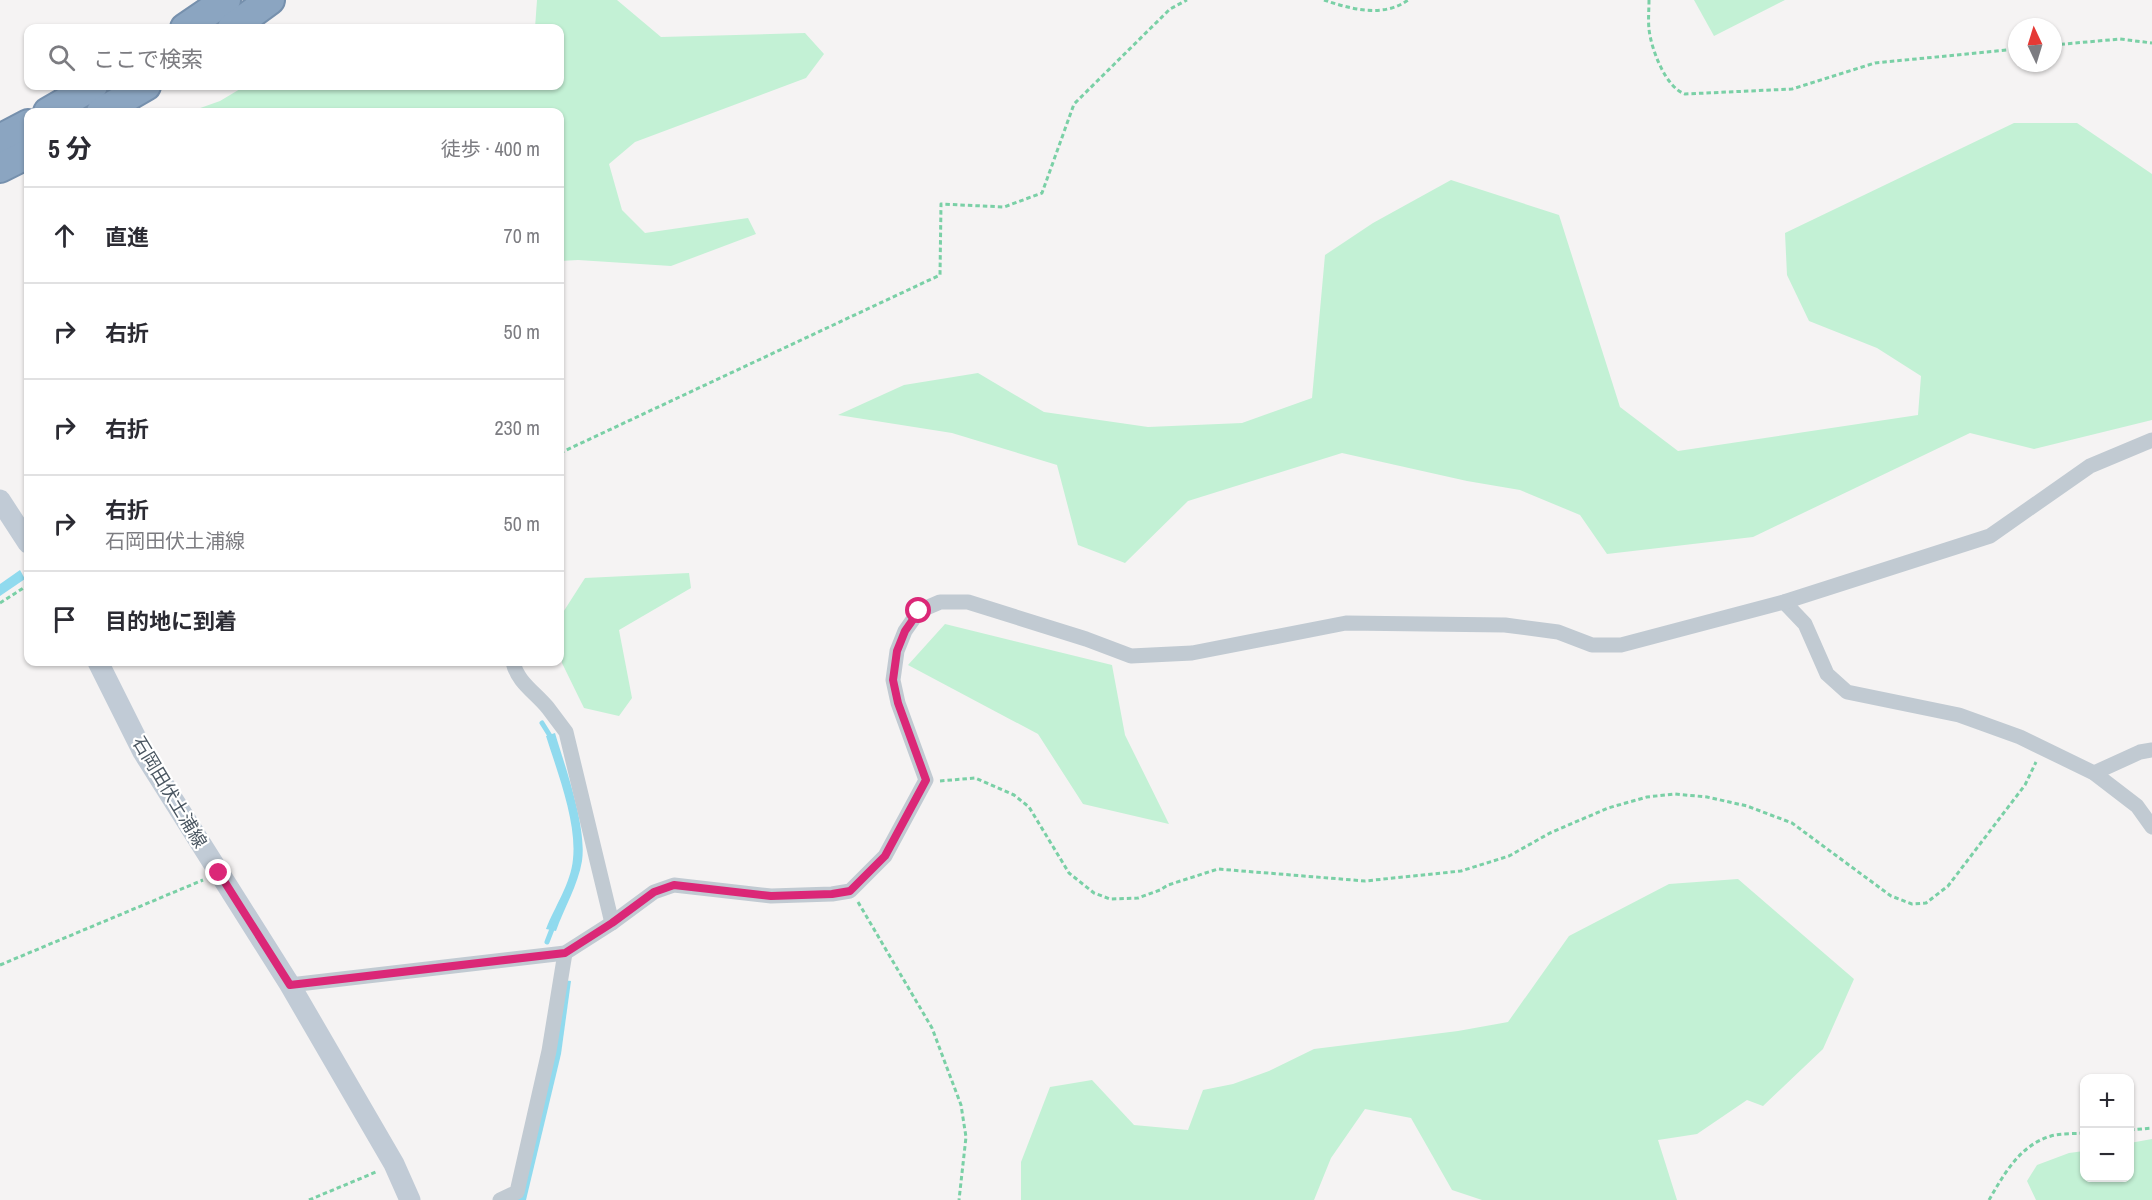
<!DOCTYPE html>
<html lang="ja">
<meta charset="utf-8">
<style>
:root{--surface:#fff;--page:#f7f7f7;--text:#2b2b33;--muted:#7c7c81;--line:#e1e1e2}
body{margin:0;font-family:"Archivo Narrow","Noto Sans JP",sans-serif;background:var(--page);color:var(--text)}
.controls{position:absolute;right:18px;bottom:18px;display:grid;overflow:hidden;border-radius:12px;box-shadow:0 2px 4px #0004}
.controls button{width:54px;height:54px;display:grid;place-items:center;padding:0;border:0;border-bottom:2px solid var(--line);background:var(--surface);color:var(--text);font:30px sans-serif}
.compass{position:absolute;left:2008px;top:18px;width:54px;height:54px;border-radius:50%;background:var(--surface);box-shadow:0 2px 4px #0004;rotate:356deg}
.stop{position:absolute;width:18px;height:18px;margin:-14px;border:4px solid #db2777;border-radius:50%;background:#fff}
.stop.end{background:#db2777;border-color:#fff;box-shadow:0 2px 6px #0008}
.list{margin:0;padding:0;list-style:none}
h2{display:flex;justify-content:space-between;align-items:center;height:78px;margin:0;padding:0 24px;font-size:26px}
h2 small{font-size:20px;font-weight:400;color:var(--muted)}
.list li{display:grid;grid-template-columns:39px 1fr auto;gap:18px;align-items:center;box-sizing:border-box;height:96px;padding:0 24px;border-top:2px solid var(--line)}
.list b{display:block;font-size:22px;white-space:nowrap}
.list p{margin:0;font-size:20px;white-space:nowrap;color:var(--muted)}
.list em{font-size:20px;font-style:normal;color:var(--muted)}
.icon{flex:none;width:33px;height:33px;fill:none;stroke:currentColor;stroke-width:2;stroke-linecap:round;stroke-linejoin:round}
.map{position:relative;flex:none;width:2152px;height:1200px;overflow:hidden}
.search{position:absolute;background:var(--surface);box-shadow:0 2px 4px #0004;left:24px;top:24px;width:540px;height:66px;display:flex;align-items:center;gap:15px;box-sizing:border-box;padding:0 21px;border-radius:12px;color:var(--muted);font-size:22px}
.panel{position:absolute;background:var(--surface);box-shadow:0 2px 4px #0004;left:24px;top:108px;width:540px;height:558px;border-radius:12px}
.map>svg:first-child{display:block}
</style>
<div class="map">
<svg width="2152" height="1200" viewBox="0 0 2152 1200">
<rect width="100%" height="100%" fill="#f5f3f3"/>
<!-- green -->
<g fill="#c3f1d5">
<path d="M537,0H617L661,37L805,33L824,54L806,78L635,142L609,164L622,210L645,233L748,218L756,234L671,266L578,260L560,261V112H189L220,101L245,86H560V28H535Z"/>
<path d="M1694,0H1785L1714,36Z"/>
<path d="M2014,123H2077L2152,174V420L2034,449L1970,433L1753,537L1607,554L1580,515L1520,490L1467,481L1342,453L1188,501L1125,563L1078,545L1057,465L952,433L838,415L904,385L978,373L1044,412L1148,427L1242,423L1312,398L1325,255L1373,223L1451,180L1559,215L1620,407L1678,451L1918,415L1921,376L1877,348L1809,321L1787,275L1785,233Z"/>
<path d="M689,573L691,588L619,630L632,698L619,716L584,708L562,663L560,617L585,578Z"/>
<path d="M945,624L1112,665L1125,735L1169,824L1083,804L1038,734L908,665Z"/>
<path d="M1738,879L1854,979L1823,1049L1763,1106L1747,1100L1697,1134L1658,1140L1677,1200H1482L1452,1190L1411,1118L1365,1109L1331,1158L1314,1200H1021V1162L1050,1087L1092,1080L1134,1125L1188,1130L1203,1090L1233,1084L1269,1071L1314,1049L1458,1031L1508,1022L1569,936L1669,884Z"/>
<path d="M2152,1139V1200H2036L2027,1181L2037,1165L2069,1153L2084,1151V1178H2130V1143Z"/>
</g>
<!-- water -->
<g fill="#90daee">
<path d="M20,570L25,579L0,596V584Z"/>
<path d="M555,733C565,767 587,826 582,861C578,885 564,908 556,931L546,929C555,906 571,883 573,859C577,822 557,771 546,736Z"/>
<path d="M563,980L571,981L561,1054L526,1200H510Z"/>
</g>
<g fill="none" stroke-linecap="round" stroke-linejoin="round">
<!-- stream -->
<g stroke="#90daee" stroke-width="5">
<path d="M105,664L118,662"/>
<path d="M542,723L552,739"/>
<path d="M547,942L554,924"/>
</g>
<!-- highway casing -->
<g stroke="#7690ad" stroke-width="32">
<g id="highway">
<path d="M185,28L226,0"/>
<path d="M232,28L270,0"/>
<path d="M48,112L93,86"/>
<path d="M101,112L146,86"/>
<path d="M0,139L28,124"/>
<path d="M0,168L28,154"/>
</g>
</g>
<!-- path -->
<g stroke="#7ad0a6" stroke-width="3" stroke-dasharray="4.5 3" stroke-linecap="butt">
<path d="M1324,0C1350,9 1384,18 1408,0"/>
<path d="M1649,0C1649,10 1648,20 1649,29C1651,49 1666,88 1685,94L1792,89L1875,63L2017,49"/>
<path d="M2053,45L2120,39L2152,43"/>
<path d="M560,453L940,275L941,204L1004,207L1042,193L1074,104L1170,9L1187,0"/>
<path d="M0,603L28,585"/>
<path d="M940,781L975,778L1014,795L1029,807L1069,873L1094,893L1110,899L1138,898L1160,890L1168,885L1218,869L1365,881L1461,871L1509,856L1550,833L1608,808L1647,797L1675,794L1707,797L1747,806L1792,823L1891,896L1912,904L1926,903L1948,886L2025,785L2036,762"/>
<path d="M858,902L932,1028L961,1105L966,1137L959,1200"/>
<path d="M0,965L203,880"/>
<path d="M2130,1130L2152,1128"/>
<path d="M309,1200L376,1172"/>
<path d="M1989,1200C2004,1174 2020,1145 2051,1136C2061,1133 2074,1134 2084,1133"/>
</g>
<!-- street -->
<g stroke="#c1cad2" stroke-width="15">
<path d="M1784,602L1805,624L1827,674L1847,692L1959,715L2020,737L2094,773L2137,806L2152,827"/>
<path d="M513,662C517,682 536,693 548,708C554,716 560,724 566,732L612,923"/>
<path d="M2094,773L2140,752L2152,750"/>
<path d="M290,985L565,953L612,923L654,892L674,885L771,896L832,894L850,891L885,856L926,780L898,703L893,680L897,651L905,631L919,611L940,602H968L1086,639L1131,656L1192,653L1346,623L1505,625L1558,632L1592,645H1621L1784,602L1990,536L2090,466L2152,440"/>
<path d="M500,1200L517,1192L549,1051L565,953"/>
</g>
<!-- secondary -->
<g stroke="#c1cbd6" stroke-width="21">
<path d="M0,500L28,543"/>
<path d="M98,662L143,752L290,985L394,1164L410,1200"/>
</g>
<!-- highway -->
<use href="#highway" stroke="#8ba5c1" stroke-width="28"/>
</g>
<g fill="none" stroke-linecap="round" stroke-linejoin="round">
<!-- route -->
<path stroke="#db2777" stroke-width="8" d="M219,873L290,985L565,953L612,923L654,892L674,885L771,896L832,894L850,891L885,856L926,780L898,703L893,680L897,651L905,631L919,611"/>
</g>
<g text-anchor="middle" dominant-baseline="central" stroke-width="4.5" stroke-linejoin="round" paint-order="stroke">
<!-- street labels -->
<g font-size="18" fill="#4a5661" stroke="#fff">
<text transform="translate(170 792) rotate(59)">石岡田伏土浦線</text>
</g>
</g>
</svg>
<div class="controls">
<button>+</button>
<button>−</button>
</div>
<svg class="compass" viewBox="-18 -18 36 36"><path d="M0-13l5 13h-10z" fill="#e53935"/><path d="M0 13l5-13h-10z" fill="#7c7c81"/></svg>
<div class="stop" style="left:919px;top:611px"></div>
<div class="stop end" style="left:219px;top:873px"></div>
<div class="search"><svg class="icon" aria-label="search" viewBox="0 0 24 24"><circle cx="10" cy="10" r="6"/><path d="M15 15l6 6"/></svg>ここで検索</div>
<section class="panel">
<h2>5 分<small>徒歩 · 400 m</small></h2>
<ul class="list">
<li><svg class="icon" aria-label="ahead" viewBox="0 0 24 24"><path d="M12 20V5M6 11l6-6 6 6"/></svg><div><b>直進</b></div><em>70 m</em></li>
<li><svg class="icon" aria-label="right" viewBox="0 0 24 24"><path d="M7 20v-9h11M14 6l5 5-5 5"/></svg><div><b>右折</b></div><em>50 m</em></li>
<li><svg class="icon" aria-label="right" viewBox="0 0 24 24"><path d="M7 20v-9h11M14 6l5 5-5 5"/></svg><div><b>右折</b></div><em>230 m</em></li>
<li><svg class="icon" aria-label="right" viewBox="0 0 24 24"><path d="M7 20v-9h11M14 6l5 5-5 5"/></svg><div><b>右折</b><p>石岡田伏土浦線</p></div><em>50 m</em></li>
<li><svg class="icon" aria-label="arrive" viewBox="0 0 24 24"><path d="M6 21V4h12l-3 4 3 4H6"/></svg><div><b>目的地に到着</b></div></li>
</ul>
</section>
</div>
